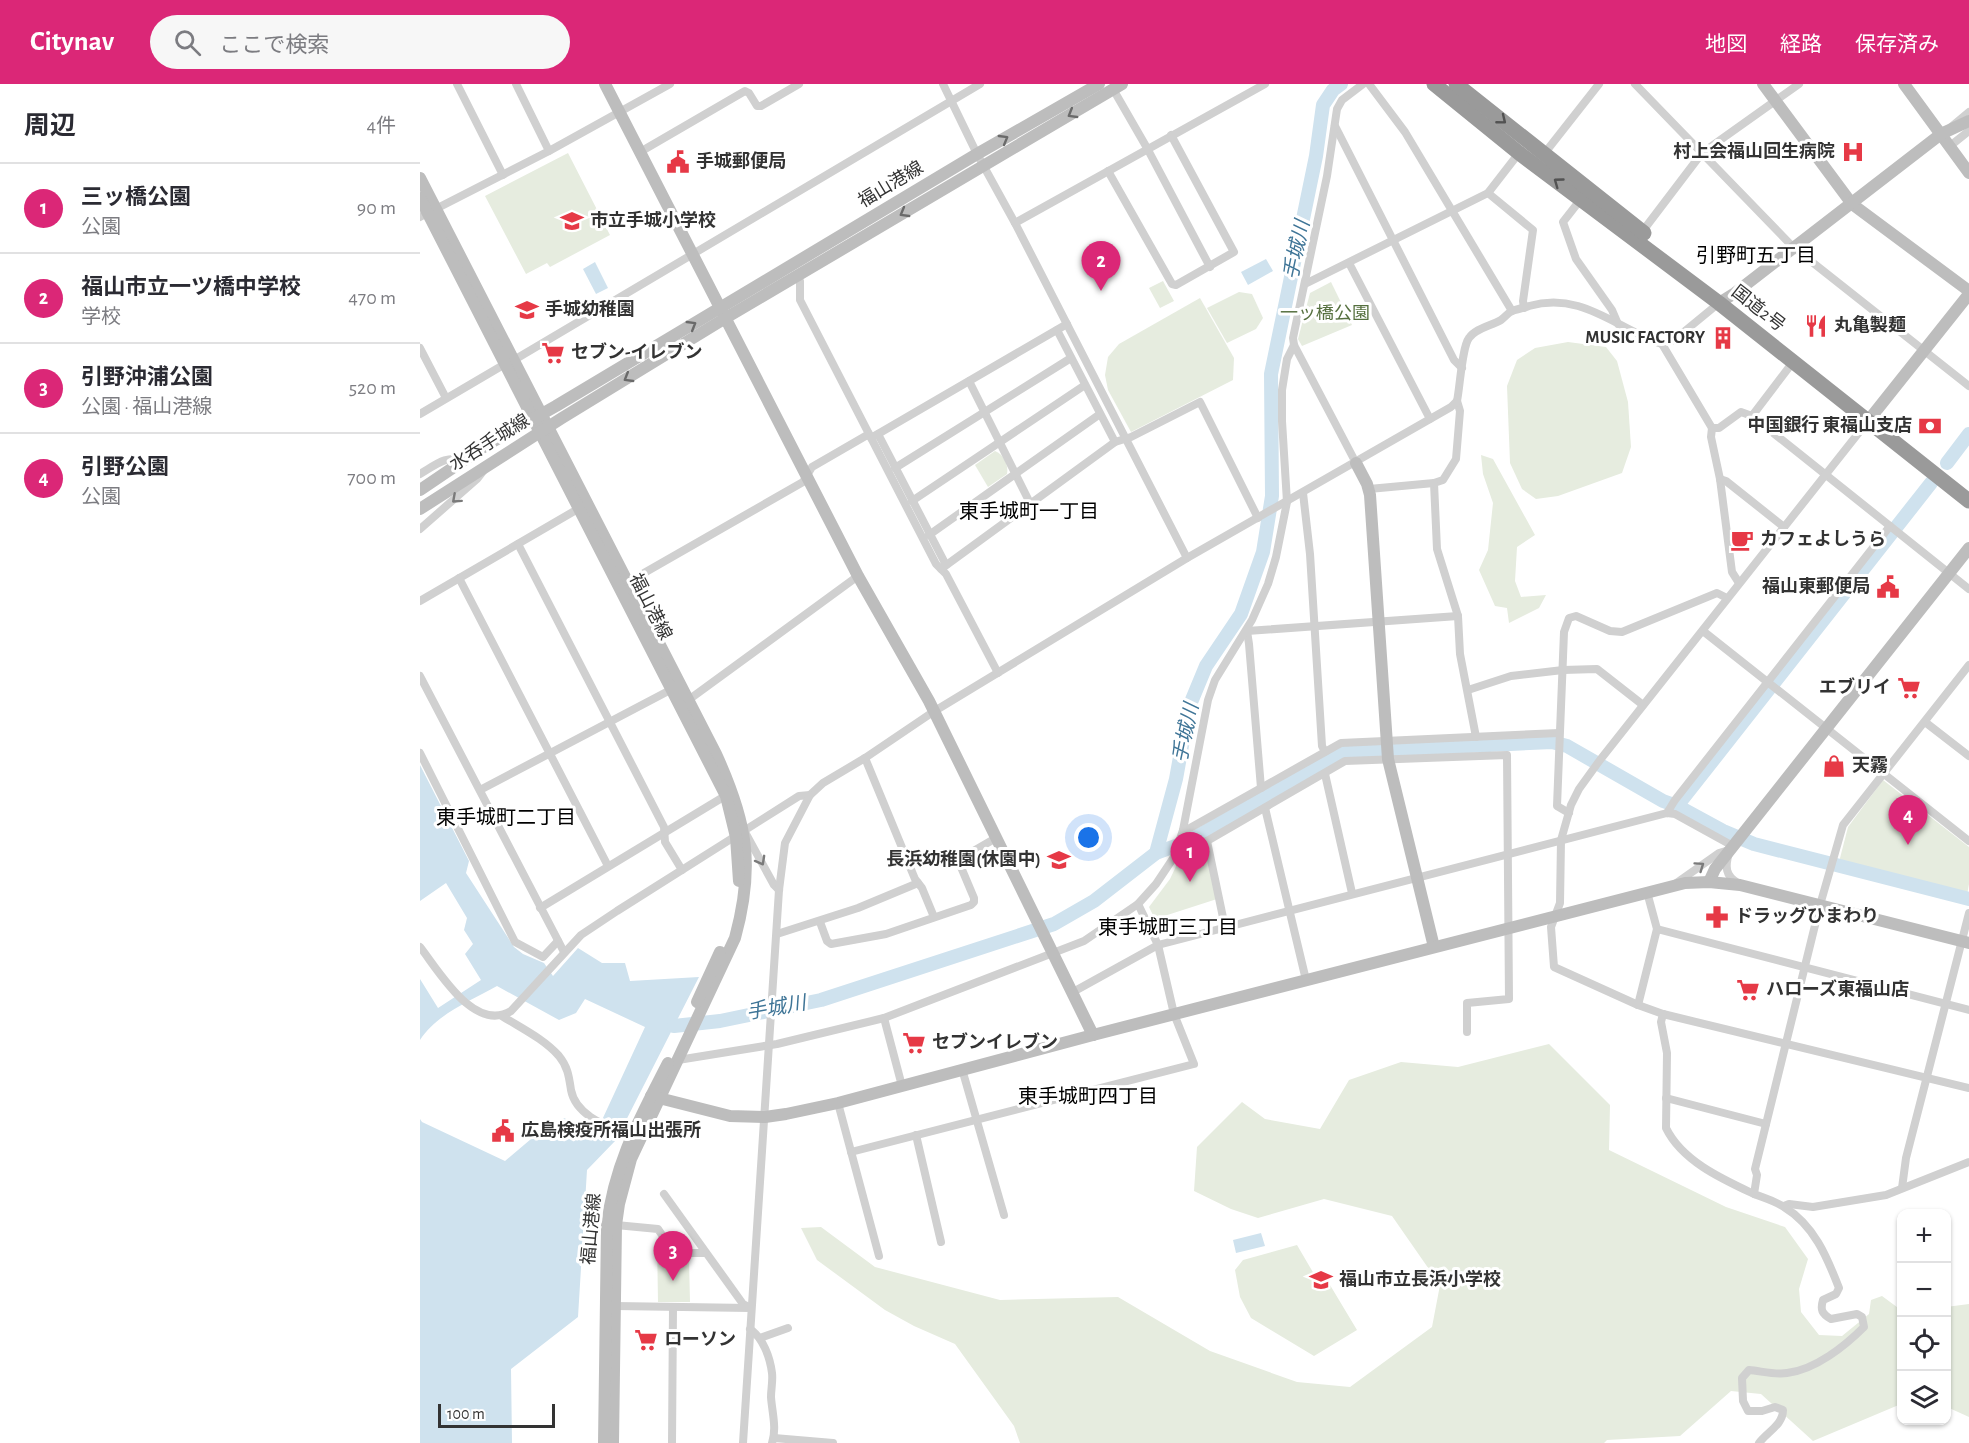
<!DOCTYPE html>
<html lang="ja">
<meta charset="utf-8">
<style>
:root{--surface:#fff;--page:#f7f7f7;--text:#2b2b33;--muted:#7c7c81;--line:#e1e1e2;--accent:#db2777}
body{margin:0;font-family:"Alegreya Sans","Noto Sans JP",sans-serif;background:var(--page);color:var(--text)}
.controls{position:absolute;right:18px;bottom:18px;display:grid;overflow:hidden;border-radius:12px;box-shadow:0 2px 4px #0004}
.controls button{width:54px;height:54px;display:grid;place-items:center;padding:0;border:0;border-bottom:2px solid var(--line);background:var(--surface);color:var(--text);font:30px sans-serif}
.scale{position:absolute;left:18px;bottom:15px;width:117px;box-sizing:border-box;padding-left:6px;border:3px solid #333;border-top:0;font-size:16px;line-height:21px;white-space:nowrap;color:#333;-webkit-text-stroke:4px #fff;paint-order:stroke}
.you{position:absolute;left:669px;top:754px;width:21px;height:21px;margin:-15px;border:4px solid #fff;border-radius:50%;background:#1a73e8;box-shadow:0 0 0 9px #1a73e833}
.badge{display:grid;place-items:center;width:39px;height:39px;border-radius:50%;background:var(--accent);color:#fff;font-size:20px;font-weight:700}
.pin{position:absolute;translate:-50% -50px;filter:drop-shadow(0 2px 3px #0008)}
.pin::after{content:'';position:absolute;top:32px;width:21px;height:18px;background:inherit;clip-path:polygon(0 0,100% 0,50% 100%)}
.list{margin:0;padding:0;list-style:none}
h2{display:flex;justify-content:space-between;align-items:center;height:78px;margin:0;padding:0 24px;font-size:26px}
h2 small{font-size:20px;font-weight:400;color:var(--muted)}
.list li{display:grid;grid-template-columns:39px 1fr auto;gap:18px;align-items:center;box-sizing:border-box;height:90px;padding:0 24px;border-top:2px solid var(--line)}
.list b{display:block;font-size:22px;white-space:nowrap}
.list p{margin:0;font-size:20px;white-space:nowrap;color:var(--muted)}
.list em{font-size:20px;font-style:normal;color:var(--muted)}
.icon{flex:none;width:33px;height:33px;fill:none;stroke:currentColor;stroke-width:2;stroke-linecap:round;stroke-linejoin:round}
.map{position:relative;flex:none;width:1549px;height:1359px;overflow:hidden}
header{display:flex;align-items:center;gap:36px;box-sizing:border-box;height:84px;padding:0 30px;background:var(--accent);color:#fff}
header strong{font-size:28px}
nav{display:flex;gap:33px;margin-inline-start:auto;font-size:21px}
.search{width:420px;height:54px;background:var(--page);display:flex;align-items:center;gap:15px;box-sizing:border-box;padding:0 21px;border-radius:33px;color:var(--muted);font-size:22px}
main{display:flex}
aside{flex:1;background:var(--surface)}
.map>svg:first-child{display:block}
</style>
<header>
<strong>Citynav</strong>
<div class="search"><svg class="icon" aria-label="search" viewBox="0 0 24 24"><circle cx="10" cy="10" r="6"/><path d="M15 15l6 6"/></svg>ここで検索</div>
<nav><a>地図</a><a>経路</a><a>保存済み</a></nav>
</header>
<main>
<aside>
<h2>周辺<small>4件</small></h2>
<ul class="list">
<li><span class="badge">1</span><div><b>三ッ橋公園</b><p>公園</p></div><em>90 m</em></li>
<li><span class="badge">2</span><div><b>福山市立一ツ橋中学校</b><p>学校</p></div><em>470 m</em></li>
<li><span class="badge">3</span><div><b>引野沖浦公園</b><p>公園 · 福山港線</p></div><em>520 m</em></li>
<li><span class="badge">4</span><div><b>引野公園</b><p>公園</p></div><em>700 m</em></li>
</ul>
</aside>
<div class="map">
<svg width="1549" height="1359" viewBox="0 0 1549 1359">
<rect width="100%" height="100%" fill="#fff"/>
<!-- green -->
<g fill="#e6ecdf">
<path d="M148,69L190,151L130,183L127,179L106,190L65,112Z"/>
<path d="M743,197L754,217L740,224L729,204Z"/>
<path d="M911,198L932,241L882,262L878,255L890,209Z"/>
<path d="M819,208L832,210L843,234L836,245L807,259L787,224Z"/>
<path d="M780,214L814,274L813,296L711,348L688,306L685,291L688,273L699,260Z"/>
<path d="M1148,258L1186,263L1197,277L1208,318L1211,363L1202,389L1138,412L1116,415L1102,405L1090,379L1087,302L1097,276L1115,264Z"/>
<path d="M575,367C583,370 589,381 587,390L568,403L555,381Z"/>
<path d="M1061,371L1073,375L1115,451L1097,463L1095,497L1101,513L1126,511L1119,524L1089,539L1087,524L1075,522L1059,486L1068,466L1073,419L1063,390Z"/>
<path d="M1463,696L1549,763V800L1547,811L1419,778L1428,743Z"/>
<path d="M785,767L797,815L735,835L729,823L750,795L758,778Z"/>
<path d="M1129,960L1190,1021L1189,1066L1306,1123L1365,1143L1388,1175L1379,1205L1381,1228L1399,1251L1422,1252L1449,1230L1451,1216L1462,1212L1481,1226V1320L1393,1357L1341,1310L1311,1307L1260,1352L1187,1356L1184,1359H600L594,1342L535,1260L494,1242L465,1226L397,1176L381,1144L401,1143L455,1183L580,1216L698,1213L790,1267L877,1298L930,1303L1012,1243L1020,1201L972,1132L904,1115L838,1134L811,1125L774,1107L777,1063L822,1018L845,1035L900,1045L929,996L981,978L1038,983Z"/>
<path d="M237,1155L250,1177L269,1176L270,1218H238Z"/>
<path d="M877,1161L894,1190L901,1186L937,1246L894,1272L831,1234L820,1213L815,1186L823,1176Z"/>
<path d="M1549,1220V1333L1527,1323L1526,1223Z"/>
</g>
<!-- water -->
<g fill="#cfe2ee">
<path d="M846,175L853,187L828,201L821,188Z"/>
<path d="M175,178L188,204L176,210L163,185Z"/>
<path d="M0,681L49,777L46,789L94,863L103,870L124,879L133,892L158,864L182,879H205L210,897L279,893L196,1056L167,1086L158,1233L91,1285L92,1359H0V1035L2,1038L85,1077L124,1044L144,1034L176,1049L225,943L165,915L156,929L139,936L77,902C50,917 17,930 0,956V895L18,924L61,896L45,870L53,860L44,846L47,834L26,799L0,817Z"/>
<path d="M841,1149L845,1162L816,1169L813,1156Z"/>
</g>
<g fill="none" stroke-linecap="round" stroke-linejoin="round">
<!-- river -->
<g stroke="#cfe2ee" stroke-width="14">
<path d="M1527,379L1549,350"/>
<path d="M1257,722L1511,399"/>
<path d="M736,769L756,695L769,623L786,582L821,530L843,468L852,412L851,290L896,72L903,21L913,6L921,0"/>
<path d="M254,942L300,937L401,916L634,840L674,817L736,769L769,757L922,668L1132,658L1147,662L1243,717L1257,722L1303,747L1334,760L1549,815"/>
</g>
<!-- street -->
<g stroke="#d0d0d0" stroke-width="8">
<path d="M37,0L83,91"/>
<path d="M96,0L129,67"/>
<path d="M523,0L557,70L595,139L767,474"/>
<path d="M949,0L985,48L1092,227"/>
<path d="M1215,0L1373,163L1549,302"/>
<path d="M693,5L727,64L790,183"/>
<path d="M915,42L1034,276L1042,284"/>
<path d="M1531,43L1549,28"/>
<path d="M1530,62L1549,47"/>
<path d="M220,68L325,7L329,9L337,22H341L379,0"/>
<path d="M1124,70L1179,0"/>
<path d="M688,87L752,200L756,201L814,168L751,51"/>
<path d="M1068,109L1113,146L1103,217L1104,224"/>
<path d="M1161,115L1143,138L1156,175L1192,226L1198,240"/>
<path d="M0,133L129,67L250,0"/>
<path d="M595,139L845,0"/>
<path d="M1222,148L1282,69L1379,0"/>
<path d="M929,179L1010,335"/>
<path d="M377,192L380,197V216L516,480L526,490L578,589"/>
<path d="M885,200L1068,109L1099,69"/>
<path d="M637,246L695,358"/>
<path d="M1242,260L1292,344H1299L1321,328L1332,332L1549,505"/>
<path d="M0,264L26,314"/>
<path d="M94,276L560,0"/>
<path d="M549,297L610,419"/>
<path d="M1037,317L1040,327L1036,375L1023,396L1014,399L1017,465L1038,532L1040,570L1056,653"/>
<path d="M0,330L85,280"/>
<path d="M1332,332L1373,278"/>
<path d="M1448,337L1180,676L1159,705L1151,721L1141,756L1140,819L1131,843L1134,883L1218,921L1243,930L1549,1004"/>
<path d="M1292,344L1291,353L1300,395L1312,488L1319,499"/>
<path d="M458,350L526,481"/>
<path d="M451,354L647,240"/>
<path d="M936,379L874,261L873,254L907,92L917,25L922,16L943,0"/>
<path d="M475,384L651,274"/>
<path d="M0,390C14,382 27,370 43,377"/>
<path d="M1300,395L1306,397L1364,443"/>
<path d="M949,405L1014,399"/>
<path d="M883,409L890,470L902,662L905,668"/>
<path d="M492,417L665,301"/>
<path d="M0,445L57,395L64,386"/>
<path d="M509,451L680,330"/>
<path d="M98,460L244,743L245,758L262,786"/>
<path d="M521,485L695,358L711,353L780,318L838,434"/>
<path d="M39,494L188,782"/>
<path d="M209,503L215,500L224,489L383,398L392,383L449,350"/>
<path d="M0,517L163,422"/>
<path d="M1283,547L1549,757"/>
<path d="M0,592L144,868"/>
<path d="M1048,606L1091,592L1143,586L1177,585L1223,621"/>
<path d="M267,617L438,492"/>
<path d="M1505,638L1549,672"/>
<path d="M0,669L95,858L123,873L138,857"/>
<path d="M445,674L495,795L502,804L514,833"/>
<path d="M905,690L932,809"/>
<path d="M841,704L829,560L827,547L1038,532"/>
<path d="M60,706L256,603"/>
<path d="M845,724L886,896"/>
<path d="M1149,729L1137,722L1144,548L1149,534L1156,532L1190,547L1202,548L1297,509L1307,514"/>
<path d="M1247,729L1255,716L1470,442"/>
<path d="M763,746L788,616L795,596L832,536L848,500L856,473L867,418L862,337V306L867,275L874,261"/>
<path d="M326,750L354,801L359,806"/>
<path d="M787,757L805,843"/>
<path d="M1309,769C1305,782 1305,792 1318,799"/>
<path d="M754,773L787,757L925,677L1087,671L1089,915L1047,919V948"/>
<path d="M1255,800L1299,769L1309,766"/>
<path d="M120,824L310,709"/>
<path d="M400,838L407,857L411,860L466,850L551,821L554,818V814L538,776L576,754"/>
<path d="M1237,845L1549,926"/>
<path d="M357,850L438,824L498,799"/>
<path d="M0,863C19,887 54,949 91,927L161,851L197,827L379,712L390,711L403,699L445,674L513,628L767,474L1031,323L1037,317C1040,303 1042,263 1049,254C1056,244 1071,242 1081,236C1085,233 1088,229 1092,227C1097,225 1104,224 1109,222C1162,207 1195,244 1242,260L1254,256L1299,219"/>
<path d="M653,908L738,861L1247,729L1255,730L1313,762"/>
<path d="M1218,921L1237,845L1227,808"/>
<path d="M1243,930L1241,938L1247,969L1246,1044C1262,1077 1302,1095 1334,1110"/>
<path d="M82,932C101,944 124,955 139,972C148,983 149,993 151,1006C156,1033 190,1043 211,1052"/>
<path d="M464,934L482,1002"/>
<path d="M258,976L357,960L464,934L664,857L718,820L736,800L754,773L763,746L770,744L921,659L1139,649"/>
<path d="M542,985L584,1131"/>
<path d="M1246,1014L1346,1040"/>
<path d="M418,1019L459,1172"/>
<path d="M496,1051L521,1158"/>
<path d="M431,1068L774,980L754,930L738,861L718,820"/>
<path d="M1482,1104L1486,1074L1549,829"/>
<path d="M244,1110L323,1220L331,1224"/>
<path d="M1364,1122L1369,1120L1393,1123L1466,1111L1549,1078"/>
<path d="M196,1141L238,1145L254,1169H285"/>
<path d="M195,1222L330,1224"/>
<path d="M330,1245C343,1254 350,1273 352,1289C353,1297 351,1305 351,1313C352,1328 357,1344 352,1359"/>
<path d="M340,1254L368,1244"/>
<path d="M354,1354L413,1359"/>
<path d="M252,1359L253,1223"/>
<path d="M323,1359L359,806L365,759L390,711"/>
<path d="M1339,1359C1347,1348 1363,1341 1363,1326L1355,1323L1342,1327H1328L1323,1317L1322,1294L1329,1286C1341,1287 1355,1291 1367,1289C1395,1286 1425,1262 1444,1243L1442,1233L1437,1230L1411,1235C1402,1230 1400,1226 1403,1216L1416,1210L1419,1204C1407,1173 1394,1141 1364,1123C1355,1117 1344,1114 1334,1110L1337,1091L1335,1085L1400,821L1423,741L1549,581"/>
</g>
<!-- secondary -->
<g stroke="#bdbdbd" stroke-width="12">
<path d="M185,0L438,492L509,617L673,951"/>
<path d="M1343,0L1432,120L1549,207"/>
<path d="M1484,0L1549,89"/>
<path d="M0,94L296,670C327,738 335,781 315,854L211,1075L199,1120L196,1141L193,1359"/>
<path d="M0,114L306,712L316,753L319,797"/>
<path d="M1299,219L1315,209L1521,50L1549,37"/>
<path d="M1448,337L1549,210"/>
<path d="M936,379L947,400L950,411L968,675L1014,863"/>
<path d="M0,406L65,362L136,322L557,70L679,0"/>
<path d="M0,425L142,334L304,235L702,0"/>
<path d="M1289,798L1295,785L1549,464"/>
<path d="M277,918L300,868"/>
<path d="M231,1012L310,1032L345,1033L366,1030L418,1019L673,951L1265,799L1289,798L1320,801L1549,859"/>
<path d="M184,1359L187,1142C194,1080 220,1034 248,979"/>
</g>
<!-- highway -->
<g stroke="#9a9a9a" stroke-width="15">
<path d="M1014,0L1099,69L1299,219L1549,417"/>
<path d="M1036,0L1224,149"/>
</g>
</g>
<!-- one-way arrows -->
<defs><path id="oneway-chevron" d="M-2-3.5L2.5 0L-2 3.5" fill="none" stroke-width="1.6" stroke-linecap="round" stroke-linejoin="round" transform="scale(1.5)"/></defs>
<g stroke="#6a6a6a">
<use href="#oneway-chevron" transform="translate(652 30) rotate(149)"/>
<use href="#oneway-chevron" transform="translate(584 55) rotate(-30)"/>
<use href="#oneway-chevron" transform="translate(484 129) rotate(150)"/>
<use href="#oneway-chevron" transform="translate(272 241) rotate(-31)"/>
<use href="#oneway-chevron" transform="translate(208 294) rotate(149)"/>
</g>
<g stroke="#525252">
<use href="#oneway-chevron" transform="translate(1082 36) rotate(39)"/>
<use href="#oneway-chevron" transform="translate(1138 98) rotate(-144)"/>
</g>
<g stroke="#7a7a7a">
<use href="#oneway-chevron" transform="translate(36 415) rotate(138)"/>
<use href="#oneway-chevron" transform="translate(341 777) rotate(61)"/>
<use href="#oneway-chevron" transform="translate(1280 782) rotate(-35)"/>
</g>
<!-- icons -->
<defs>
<g id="hospital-bare" transform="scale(1.8)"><path d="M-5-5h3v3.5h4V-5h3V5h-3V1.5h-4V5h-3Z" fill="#e63946" stroke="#fff" stroke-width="2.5" paint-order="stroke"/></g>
<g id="civic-bare" transform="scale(1.8)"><path d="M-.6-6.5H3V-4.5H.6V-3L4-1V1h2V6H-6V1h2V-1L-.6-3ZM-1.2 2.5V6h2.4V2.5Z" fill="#e63946" stroke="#fff" stroke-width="2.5" paint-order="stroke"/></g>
<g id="school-bare" transform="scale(1.8)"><path d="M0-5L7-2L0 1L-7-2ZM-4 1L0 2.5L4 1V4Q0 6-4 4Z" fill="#e63946" stroke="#fff" stroke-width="2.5" paint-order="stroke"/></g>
<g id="restaurant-bare" transform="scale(1.8)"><path d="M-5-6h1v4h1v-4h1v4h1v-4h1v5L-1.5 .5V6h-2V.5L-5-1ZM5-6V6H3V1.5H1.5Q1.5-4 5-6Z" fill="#e63946" stroke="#fff" stroke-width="2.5" paint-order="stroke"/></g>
<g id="building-bare" transform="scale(1.8)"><path d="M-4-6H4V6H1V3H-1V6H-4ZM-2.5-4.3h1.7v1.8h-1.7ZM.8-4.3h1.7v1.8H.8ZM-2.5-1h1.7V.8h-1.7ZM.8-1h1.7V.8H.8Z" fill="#e63946" stroke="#fff" stroke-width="2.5" paint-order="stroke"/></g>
<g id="supermarket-bare" transform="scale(1.8)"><path d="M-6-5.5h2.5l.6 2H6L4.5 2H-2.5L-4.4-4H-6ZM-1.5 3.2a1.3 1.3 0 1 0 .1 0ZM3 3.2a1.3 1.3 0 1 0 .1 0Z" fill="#e63946" stroke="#fff" stroke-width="2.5" paint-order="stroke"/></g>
<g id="bank-bare" transform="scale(1.8)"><path d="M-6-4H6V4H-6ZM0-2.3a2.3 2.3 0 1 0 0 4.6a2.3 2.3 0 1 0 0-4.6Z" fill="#e63946" stroke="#fff" stroke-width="2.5" paint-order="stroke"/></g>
<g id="cafe-bare" transform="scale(1.8)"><path d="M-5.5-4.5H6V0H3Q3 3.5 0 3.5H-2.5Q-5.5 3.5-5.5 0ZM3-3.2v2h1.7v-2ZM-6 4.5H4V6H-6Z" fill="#e63946" stroke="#fff" stroke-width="2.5" paint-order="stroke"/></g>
<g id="shop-bare" transform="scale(1.8)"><path d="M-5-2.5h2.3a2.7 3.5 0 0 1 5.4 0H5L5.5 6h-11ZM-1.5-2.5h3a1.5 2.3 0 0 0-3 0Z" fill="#e63946" stroke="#fff" stroke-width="2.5" paint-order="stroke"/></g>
<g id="pharmacy-bare" transform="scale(1.8)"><path d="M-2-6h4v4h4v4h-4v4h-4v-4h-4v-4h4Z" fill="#e63946" stroke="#fff" stroke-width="2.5" paint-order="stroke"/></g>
</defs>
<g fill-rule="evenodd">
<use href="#hospital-bare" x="1433" y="68"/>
<use href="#civic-bare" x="258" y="78"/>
<use href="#school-bare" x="152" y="137"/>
<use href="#school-bare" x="107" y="226"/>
<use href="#restaurant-bare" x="1396" y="242"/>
<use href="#building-bare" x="1303" y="254"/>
<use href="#supermarket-bare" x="133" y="269"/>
<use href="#bank-bare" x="1510" y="342"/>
<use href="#cafe-bare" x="1322" y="456"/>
<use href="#civic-bare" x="1468" y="503"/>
<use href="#supermarket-bare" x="1489" y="604"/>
<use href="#shop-bare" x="1414" y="682"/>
<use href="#school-bare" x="639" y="776"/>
<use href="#pharmacy-bare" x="1297" y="833"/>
<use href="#supermarket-bare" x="1328" y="906"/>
<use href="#supermarket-bare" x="494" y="959"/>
<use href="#civic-bare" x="83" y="1047"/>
<use href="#school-bare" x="901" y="1196"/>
<use href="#supermarket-bare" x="226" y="1256"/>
</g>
<g text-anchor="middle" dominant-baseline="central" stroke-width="6" stroke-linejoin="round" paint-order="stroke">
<!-- poi labels -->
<g font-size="18" font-weight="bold" fill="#333" stroke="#fff" text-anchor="start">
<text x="1415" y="68" text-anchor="end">村上会福山回生病院</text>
<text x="276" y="78">手城郵便局</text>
<text x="170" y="137">市立手城小学校</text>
<text x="125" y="226">手城幼稚園</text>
<text x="1414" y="242">丸亀製麺</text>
<text x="1285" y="254" text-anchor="end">MUSIC FACTORY</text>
<text x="151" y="269">セブン-イレブン</text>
<text x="1492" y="342" text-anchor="end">中国銀行 東福山支店</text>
<text x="1340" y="456">カフェよしうら</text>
<text x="1450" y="503" text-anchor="end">福山東郵便局</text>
<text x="1471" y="604" text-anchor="end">エブリイ</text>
<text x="1432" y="682">天霧</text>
<text x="621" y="776" text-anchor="end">長浜幼稚園(休園中)</text>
<text x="1315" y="833">ドラッグひまわり</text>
<text x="1346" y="906">ハローズ東福山店</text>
<text x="512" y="959">セブンイレブン</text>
<text x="101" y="1047">広島検疫所福山出張所</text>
<text x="919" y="1196">福山市立長浜小学校</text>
<text x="244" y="1256">ローソン</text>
</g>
<!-- street labels -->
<g font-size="18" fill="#333" stroke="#fff">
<text transform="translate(471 101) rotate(-31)">福山港線</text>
<text transform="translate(1338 225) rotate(38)">国道2号</text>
<text transform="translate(70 359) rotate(-32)">水呑手城線</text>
<text transform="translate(230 523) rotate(63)">福山港線</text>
<text transform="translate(172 1145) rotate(-85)">福山港線</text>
</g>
<!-- park labels -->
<g font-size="18" fill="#56703f" stroke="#fff">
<text x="905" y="230">一ッ橋公園</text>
</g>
<!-- water labels -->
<g font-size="20" font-style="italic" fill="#3f7597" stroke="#fff">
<text transform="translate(877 166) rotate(-78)">手城川</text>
<text transform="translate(766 649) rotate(-78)">手城川</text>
<text transform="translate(356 924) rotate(-10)">手城川</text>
</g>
<!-- neighbourhood labels -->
<g font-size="20" fill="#000" stroke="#fff">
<text x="1336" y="172">引野町五丁目</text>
<text x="609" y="428">東手城町一丁目</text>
<text x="86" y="734">東手城町二丁目</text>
<text x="748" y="844">東手城町三丁目</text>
<text x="668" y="1013">東手城町四丁目</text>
</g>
</g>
</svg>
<div class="controls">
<button>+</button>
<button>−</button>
<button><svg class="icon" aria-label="locate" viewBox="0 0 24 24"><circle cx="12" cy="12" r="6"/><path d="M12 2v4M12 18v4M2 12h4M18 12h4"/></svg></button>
<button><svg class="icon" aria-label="layers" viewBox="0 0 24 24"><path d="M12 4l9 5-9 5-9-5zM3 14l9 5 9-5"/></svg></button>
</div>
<div class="scale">100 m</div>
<div class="you"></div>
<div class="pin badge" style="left:770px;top:798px">1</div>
<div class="pin badge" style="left:681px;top:207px">2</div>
<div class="pin badge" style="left:253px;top:1197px">3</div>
<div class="pin badge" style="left:1488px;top:761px">4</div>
</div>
</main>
